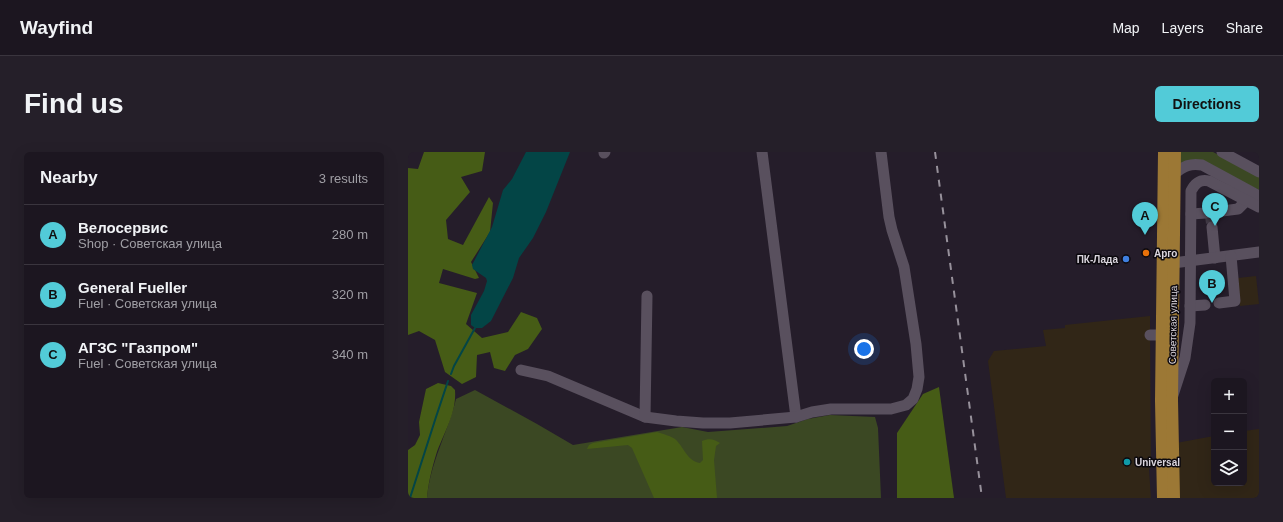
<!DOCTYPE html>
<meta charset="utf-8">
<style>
:root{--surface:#1c1620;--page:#251f29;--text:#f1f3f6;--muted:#a09fa5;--line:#3a353e;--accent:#52cbd8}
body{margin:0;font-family:Helvetica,sans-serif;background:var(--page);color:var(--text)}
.controls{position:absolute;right:12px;bottom:12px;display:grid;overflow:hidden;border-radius:6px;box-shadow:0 4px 16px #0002}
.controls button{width:36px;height:36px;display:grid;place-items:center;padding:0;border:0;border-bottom:1px solid var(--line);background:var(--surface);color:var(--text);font:20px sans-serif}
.you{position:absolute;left:456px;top:197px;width:14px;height:14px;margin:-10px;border:3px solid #fff;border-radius:50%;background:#1a73e8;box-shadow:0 0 0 6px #1a73e833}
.badge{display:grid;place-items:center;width:26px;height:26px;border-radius:50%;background:var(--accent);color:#111;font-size:13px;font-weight:700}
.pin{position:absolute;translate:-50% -33px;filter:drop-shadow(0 1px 2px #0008)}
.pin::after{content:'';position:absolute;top:21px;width:14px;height:12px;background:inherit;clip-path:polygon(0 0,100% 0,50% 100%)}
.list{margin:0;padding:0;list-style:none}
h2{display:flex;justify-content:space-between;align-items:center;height:52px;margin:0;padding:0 16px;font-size:17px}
h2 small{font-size:13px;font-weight:400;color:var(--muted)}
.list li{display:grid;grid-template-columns:26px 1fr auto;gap:12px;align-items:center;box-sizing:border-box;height:60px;padding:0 16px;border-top:1px solid var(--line)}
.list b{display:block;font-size:15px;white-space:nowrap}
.list p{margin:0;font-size:13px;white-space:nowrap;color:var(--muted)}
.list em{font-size:13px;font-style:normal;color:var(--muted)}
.icon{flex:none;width:22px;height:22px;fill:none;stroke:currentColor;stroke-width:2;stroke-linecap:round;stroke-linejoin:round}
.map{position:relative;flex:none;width:851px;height:346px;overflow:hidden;border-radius:6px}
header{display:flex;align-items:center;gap:24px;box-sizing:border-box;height:56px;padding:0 20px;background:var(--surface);border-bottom:1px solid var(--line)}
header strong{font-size:19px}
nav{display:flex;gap:22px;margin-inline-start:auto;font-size:14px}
.intro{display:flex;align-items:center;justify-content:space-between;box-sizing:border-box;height:96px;padding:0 24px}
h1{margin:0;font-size:28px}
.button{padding:10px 18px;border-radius:6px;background:var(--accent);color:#111;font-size:14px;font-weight:700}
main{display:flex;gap:24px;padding:0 24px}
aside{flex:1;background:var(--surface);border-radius:6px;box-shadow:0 4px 16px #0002}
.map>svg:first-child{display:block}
</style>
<header>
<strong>Wayfind</strong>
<nav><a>Map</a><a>Layers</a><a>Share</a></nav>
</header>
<div class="intro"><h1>Find us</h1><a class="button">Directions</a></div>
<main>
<aside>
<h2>Nearby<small>3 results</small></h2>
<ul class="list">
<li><span class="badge">A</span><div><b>Велосервис</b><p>Shop · Советская улица</p></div><em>280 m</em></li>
<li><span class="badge">B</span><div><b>General Fueller</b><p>Fuel · Советская улица</p></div><em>320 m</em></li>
<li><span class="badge">C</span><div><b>АГЗС &quot;Газпром&quot;</b><p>Fuel · Советская улица</p></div><em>340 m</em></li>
</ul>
</aside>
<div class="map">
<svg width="851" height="346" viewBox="0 0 851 346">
<rect width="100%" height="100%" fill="#251d2a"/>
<!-- industrial -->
<g fill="#312617">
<path d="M848,124L851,152L832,154L830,126Z"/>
<path d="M742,164L743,313L741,318L743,346H598L580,209L586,199L638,194L635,178L657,176V173Z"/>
<path d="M851,277V346H769L768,291L806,284V331H836V279Z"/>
</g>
<!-- green -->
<g fill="#3b4823">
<path d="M771,0H805L851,24V38L789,8L771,12Z"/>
<path d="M67,238L129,272L165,293L274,275L300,280L379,274L400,267L422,263L467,265L470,276L473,346H19C22,311 40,280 48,247Z"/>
</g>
<!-- forest -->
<g fill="#465c16">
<path d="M16,0H77L74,19L53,25L62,40L38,68L40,87L55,93L81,45L85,51L82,80L63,110L71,126L67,127L35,117L31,131L69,141L58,172L74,186L100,180L113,160L129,166L134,177L120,197L107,203L97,219L86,216L82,200L69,203L68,225L54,232L37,220L27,188L11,179L0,183V16L10,17Z"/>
<path d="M30,231L43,234L47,238C49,261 35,282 28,303C24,316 20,332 19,346H0V298L7,293L12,283L11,270L18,237Z"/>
<path d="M531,235L546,346H489V281L515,242Z"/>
<path d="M249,280C255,282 263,284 267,287C276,295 279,309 292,311L295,308L294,289C301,286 306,287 312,291L308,294L306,308L309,346H246L224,296L220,293L179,297L181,293L185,291Z"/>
</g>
<!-- water -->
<path fill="#034546" d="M118,0H162L138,60L125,86L111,106L105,126L83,169L74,176H67L63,173V163L76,139L79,129L78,126L65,117L64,113L84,75L95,38L104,27Z"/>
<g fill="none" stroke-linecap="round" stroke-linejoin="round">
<!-- stream -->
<g stroke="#034546" stroke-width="2">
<path d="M43,222L46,214L67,176"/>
<path d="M2,346L28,265L40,229"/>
</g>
<!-- minor-tunnel -->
<path stroke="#403945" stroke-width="11" stroke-dasharray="11 5.5" stroke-linecap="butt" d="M802,60L804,75"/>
<!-- minor -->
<g stroke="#59505e" stroke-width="11">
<path d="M354,0L388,265"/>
<path d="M814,0L851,20"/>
<path d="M196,1L197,0"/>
<path d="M766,22C776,14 782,11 794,13L851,44"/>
<path d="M806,60L830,57L838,49"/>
<path d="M783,62L798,61"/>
<path d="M804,75L807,106"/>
<path d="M765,111L851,100"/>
<path d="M811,151L827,149L823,104"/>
<path d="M782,154L797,153"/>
<path d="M742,183H754"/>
<path d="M113,218L140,224L237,265L268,269L295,271H322L388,265L404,260L423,257H483L498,253L505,247L509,237L511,225L508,192L496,115L484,78L481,65L473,0"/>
<path d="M765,243L777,206L782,171L783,39C787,31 792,27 801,29L851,55"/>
<path d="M237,265L239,144"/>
</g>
<!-- major -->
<g stroke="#9c7835" stroke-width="12">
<path d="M755,346L753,249L756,0"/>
<path d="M766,346L764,248L767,0"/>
</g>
<!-- rail -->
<path stroke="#97919b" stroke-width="2" stroke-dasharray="7 7" stroke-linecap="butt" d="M527,0L574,346"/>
</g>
<!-- markers -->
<circle fill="#e8710a" stroke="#0c090e" stroke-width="1.5" cx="738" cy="101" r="4"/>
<circle fill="#3f7fe0" stroke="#0c090e" stroke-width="1.5" cx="718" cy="107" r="4"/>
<circle fill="#0f9aa8" stroke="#0c090e" stroke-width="1.5" cx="719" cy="310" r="4"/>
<g text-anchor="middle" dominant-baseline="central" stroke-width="3" stroke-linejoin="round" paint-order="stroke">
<!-- poi labels -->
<g font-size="10" font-weight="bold" fill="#dad5dd" stroke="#0c090e" text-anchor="start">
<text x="746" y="101">Арго</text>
<text x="710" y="107" text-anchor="end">ПК-Лада</text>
<text x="727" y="310">Universal</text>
</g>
<!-- street labels -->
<g font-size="10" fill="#dad5dd" stroke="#0c090e">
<text transform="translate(765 173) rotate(-89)">Советская улица</text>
</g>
</g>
</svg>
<div class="controls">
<button>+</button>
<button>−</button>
<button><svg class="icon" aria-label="layers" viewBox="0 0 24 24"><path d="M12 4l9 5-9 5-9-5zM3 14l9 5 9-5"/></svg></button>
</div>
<div class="you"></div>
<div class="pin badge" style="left:737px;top:83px">A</div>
<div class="pin badge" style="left:804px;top:151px">B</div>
<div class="pin badge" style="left:807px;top:74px">C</div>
</div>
</main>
